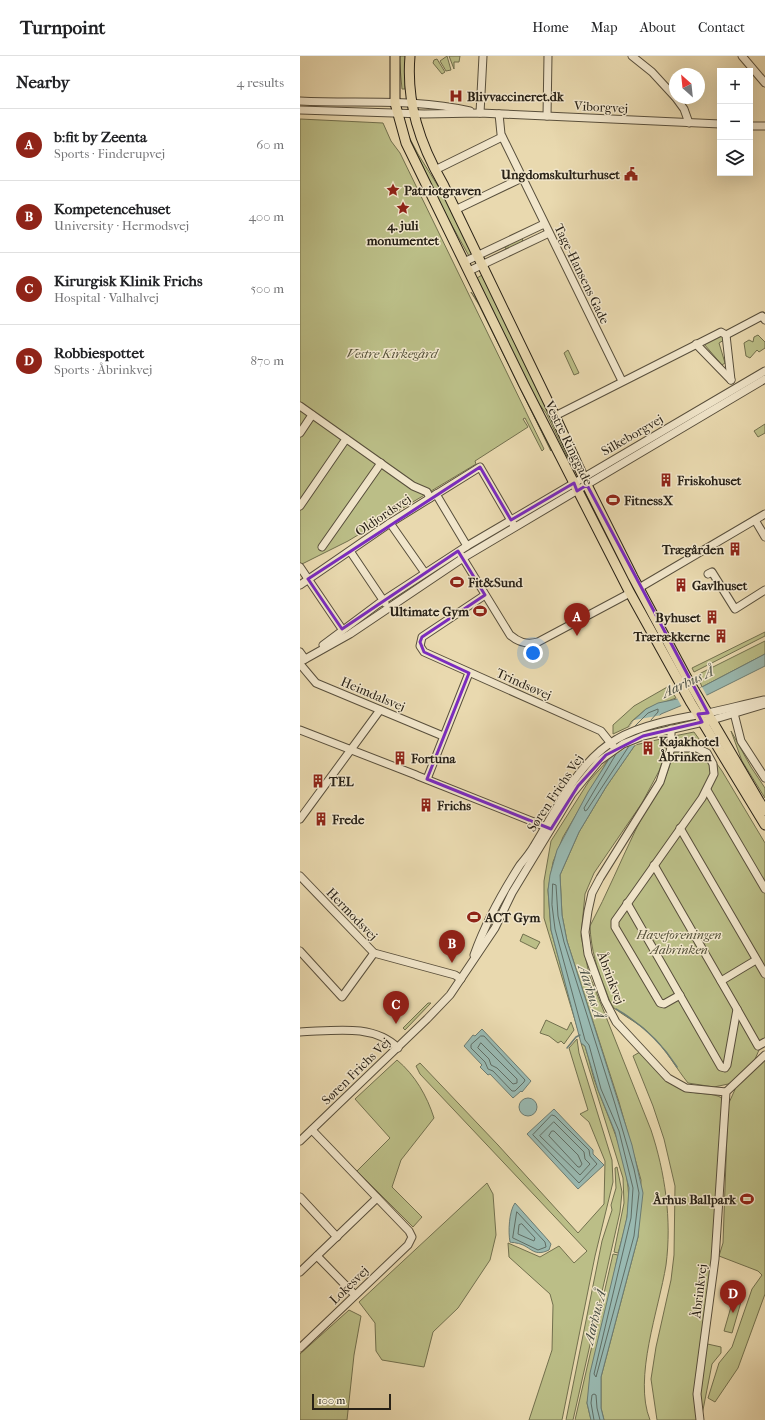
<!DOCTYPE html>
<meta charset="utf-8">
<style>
:root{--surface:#fff;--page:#f2f2f2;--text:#202124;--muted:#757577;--line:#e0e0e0;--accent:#8f2418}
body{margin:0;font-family:"IM FELL French Canon",serif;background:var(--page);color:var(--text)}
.controls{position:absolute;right:12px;top:12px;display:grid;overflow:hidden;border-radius:0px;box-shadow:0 4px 16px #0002}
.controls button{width:36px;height:36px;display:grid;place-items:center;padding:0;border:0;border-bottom:1px solid var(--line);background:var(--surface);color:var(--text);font:20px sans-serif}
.compass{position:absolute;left:369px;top:12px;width:36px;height:36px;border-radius:50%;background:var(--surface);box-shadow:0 4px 16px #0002;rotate:333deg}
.scale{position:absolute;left:12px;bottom:10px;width:79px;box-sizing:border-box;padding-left:4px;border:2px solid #282116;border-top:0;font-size:11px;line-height:14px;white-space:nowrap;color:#282116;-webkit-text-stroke:3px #f1e6cb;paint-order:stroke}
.you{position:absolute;left:233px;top:597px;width:14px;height:14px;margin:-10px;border:3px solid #fff;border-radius:50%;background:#1a73e8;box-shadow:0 0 0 6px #1a73e833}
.badge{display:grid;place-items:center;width:26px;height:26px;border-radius:50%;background:var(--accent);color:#fff;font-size:13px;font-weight:700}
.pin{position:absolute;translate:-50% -33px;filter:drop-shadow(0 1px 2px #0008)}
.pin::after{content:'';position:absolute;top:21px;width:14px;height:12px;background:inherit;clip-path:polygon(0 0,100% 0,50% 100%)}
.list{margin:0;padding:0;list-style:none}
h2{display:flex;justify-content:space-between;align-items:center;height:52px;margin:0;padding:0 16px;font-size:17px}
h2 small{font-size:13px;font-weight:400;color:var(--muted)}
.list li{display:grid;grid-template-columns:26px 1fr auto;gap:12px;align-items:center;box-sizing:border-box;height:72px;padding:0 16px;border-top:1px solid var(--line)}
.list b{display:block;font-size:15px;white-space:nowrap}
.list p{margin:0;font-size:13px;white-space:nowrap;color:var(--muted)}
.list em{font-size:13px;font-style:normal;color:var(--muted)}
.icon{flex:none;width:22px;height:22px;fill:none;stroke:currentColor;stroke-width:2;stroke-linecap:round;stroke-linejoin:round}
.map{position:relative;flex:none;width:465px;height:1364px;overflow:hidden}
header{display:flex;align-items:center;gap:24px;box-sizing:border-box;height:56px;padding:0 20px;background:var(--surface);border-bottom:1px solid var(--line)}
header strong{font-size:19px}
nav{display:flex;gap:22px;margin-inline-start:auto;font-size:14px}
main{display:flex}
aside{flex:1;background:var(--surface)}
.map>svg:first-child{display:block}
</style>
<header>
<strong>Turnpoint</strong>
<nav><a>Home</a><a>Map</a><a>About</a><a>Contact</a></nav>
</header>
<main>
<aside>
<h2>Nearby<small>4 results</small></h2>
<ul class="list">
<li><span class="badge">A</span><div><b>b:fit by Zeenta</b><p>Sports · Finderupvej</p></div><em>60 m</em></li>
<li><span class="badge">B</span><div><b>Kompetencehuset</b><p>University · Hermodsvej</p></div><em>400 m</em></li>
<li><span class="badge">C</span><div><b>Kirurgisk Klinik Frichs</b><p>Hospital · Valhalvej</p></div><em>500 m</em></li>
<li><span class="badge">D</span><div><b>Robbiespottet</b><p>Sports · Åbrinkvej</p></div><em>870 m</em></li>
</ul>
</aside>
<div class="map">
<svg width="465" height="1364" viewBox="0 0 465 1364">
<rect width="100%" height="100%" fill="#e9d9af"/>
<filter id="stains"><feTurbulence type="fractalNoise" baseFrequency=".005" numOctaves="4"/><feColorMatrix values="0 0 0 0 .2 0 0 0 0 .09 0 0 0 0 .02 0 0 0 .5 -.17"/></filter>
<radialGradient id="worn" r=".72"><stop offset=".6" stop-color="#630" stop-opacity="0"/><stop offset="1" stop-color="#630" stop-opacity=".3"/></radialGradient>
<!-- green -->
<g fill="#bbbe87" stroke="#72704e">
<path d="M99,0H106L105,33H102Z"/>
<path d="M147,0L151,14L146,15L140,5Z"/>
<path d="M149,0H160L159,6H154V13Z"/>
<path d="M137,3L145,16L142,18L133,7L134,4Z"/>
<path d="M0,63L83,67L91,85L100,97L244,393L242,395L225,362L223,363L228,371L175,405L176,408L48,485L0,509Z"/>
<path d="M106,75L118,98L143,138L173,199L169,200L145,157Z"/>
<path d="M222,182L223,186L207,193L205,192V190Z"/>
<path d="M182,219L264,386L275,412L273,413L246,357L236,344L177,222Z"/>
<path d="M171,236L180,249L251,395L179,249Z"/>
<path d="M458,279L465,286V292L459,296L457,294L450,302L446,300L444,287L449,284L453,286L454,281Z"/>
<path d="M420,280H423L424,284L419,287L425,307L422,309L404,288Z"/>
<path d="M268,294L279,317L274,319L264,297Z"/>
<path d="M465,368V377L458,381L454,375Z"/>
<path d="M152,503L153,505L93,545L92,543Z"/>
<path d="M321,511L327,518L394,640L363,591Z"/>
<path d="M465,576V580L394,616L392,612Z"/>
<path d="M465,585V598L402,631L398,621L399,618Z"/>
<path d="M369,630L376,642L346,653L332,665L328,671L313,678V669L334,650Z"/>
<path d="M431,675L451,711L465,732V742L442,705Z"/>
<path d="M394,676L422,715L465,787V987L459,994L452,1010L433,1027L414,1031L388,1027C376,1012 367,995 353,981C342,969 327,962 314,952C310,948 308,940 306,935C297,913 291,894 290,870C307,838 321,804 337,771C355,736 373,722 374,680Z"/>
<path d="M365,682V698L359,715L342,747L294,817L285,838L281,880L289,918L351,1074C365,1116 372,1164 366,1209C359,1253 333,1322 350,1364H304L301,1352V1321L338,1181L341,1124L319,1046L267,885L262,859L260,819L279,776L306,731L335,689Z"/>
<path d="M308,704L263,781L253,806L248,834L251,874L278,974L244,862V825L251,785L289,725Z"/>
<path d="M223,878L240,886L236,893L220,885Z"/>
<path d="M128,947H131L105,974L103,972Z"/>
<path d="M246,964L267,974L271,966L274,974L264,988L261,985L258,987L249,980L240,977Z"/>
<path d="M277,983L279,997L312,1104L313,1126L295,1200L262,1364H229L252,1294L253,1249L250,1238L209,1201L208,1187L240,1201L259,1190L274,1207L287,1195L120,1018L116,1010L120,1007L198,1089L278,1177L304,1148L305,1105L289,1066L280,1058L288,1054L269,992Z"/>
<path d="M281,987L285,990C290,1005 292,1020 298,1034C310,1066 325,1096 328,1131C331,1153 324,1176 318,1197L314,1196L324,1147L323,1122Z"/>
<path d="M340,996C354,1011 368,1029 388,1035C399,1039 412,1036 422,1042L413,1201L403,1287L421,1291V1297L412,1308L401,1364H357L351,1323L356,1291L371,1224L374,1199L375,1130L364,1083L353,1050L333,1000Z"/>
<path d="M465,1001V1238L438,1312L415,1346L408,1342L419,1307L432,1291L452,1233L462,1219L458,1215L419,1200L423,1187L428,1049L437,1029Z"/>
<path d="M97,1004C115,1019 127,1040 134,1062L101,1104L92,1131L122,1161L113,1171L57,1115L90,1082L55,1043Z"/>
<path d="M317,1111L322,1136L320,1156L273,1364H266L302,1185L312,1154L311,1149L316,1132L315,1112Z"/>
<path d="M187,1127L193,1138L196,1179L190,1204L158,1252L133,1276L124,1311L82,1304L76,1295L75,1267L59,1246Z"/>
<path d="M313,1198L318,1199L287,1347L291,1364H275Z"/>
<path d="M435,1237L443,1239L432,1277L424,1275Z"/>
<path d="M49,1254L61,1260L54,1299L47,1364H0V1298Z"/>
</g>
<!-- water -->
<g fill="#99b9b1" stroke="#6c7c73">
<path d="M465,598V610L407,639L361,658L335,689L306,731L279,776L260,819L262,859L267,885L332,1089L343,1137L338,1181L301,1321V1352L304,1364H291L287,1347L290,1317L327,1161L329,1132L315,1076L298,1034L285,990L281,987L251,874L248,834L250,819L257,794L288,736L334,664L346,653L358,647L377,643L402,631Z"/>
<path d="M182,973L231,1025L222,1036L221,1035L213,1042L190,1018L188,1019L180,1011L182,1009L164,990L173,979L175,980Z"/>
<circle cx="228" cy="1051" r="9"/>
<path d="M254,1053L293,1094V1098L304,1109L278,1133L227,1078Z"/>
<path d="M215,1147L248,1184L251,1188L249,1194C232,1202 231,1189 216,1187C214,1186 212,1187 210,1186C208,1176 209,1155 215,1147Z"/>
</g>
<!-- pier -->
<g fill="#e9d9af">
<path d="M402,631L407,640L382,651L377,642Z"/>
<path d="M362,659L336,689L330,690L307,704L334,664Z"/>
</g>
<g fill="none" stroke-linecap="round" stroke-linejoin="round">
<!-- shore -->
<g stroke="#606d64" stroke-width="1">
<path d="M335,670L348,657L358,653V656L351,664"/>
<path d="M316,698L284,752L285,755L287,754L329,690"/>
<path d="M253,828L256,829L258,860L264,886L315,1048L334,1113L339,1137L334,1180L296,1321L294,1318L331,1162L333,1132L319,1075L301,1033L289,989L285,984L255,873L252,849Z"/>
<path d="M181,980H184L225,1024L224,1026L215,1035H212L193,1015L188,1013L185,1006L171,992V989Z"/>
<path d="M181,987L217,1023V1027L213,1028L197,1012L191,1009L189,1003L178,992Z"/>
<path d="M252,1059L255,1060L289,1094L290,1100L297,1108L279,1127L233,1079Z"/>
<path d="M254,1066L284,1096L285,1103L290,1108L280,1119L240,1080Z"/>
<path d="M252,1075H254L278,1099L282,1108L280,1111H278L249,1080Z"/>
<path d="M217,1156L245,1186L246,1191L238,1194L213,1182Z"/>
<path d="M222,1168L235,1182L234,1185L218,1178L219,1169Z"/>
<path d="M294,1364L291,1347L292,1339L294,1338L296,1339L297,1352L300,1364"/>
</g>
<!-- stream -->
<g stroke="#6c7c73" stroke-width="1.5">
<path d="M316,953C342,968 361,986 377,1011"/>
<path d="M267,992L276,981L280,979"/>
</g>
<!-- minor casing -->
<g stroke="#584f3c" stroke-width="9">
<g id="minor">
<path d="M332,0L352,16L375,41"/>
<path d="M442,0L465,27"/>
<path d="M376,42L384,53L389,67"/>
<path d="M0,45C56,48 115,42 170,55"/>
<path d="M0,54L124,58L180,57L420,68"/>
<path d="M180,57L183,0"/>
<path d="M199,58L201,78L322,325"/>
<path d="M247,60L248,0"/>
<path d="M450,70H465"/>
<path d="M135,114L202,81"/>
<path d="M155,154L222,122"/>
<path d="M164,206L244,168"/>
<path d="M169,215L249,177"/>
<path d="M426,279L462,260L465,264"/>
<path d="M396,288L431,324"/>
<path d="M0,350L113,430L127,436L130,442"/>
<path d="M255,360L421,276L426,279L431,324"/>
<path d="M0,377L12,359"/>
<path d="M136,438L167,490"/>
<path d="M0,450L46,383"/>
<path d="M455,464L465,481"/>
<path d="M90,467L125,517"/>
<path d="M22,491L81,407"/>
<path d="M50,495L85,547"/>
<path d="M161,499L210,579C218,586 226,589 238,586L330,537"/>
<path d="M0,511L42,573"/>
<path d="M408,518L412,516L435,553L465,534"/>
<path d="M0,529L90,467L180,411L213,468"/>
<path d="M339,532L465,458"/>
<path d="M185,539L122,581L120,590L124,596L301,675L313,690"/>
<path d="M23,589L78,548L167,490L465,315"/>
<path d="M0,596L5,603"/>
<path d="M0,606L50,578L163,502L465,323"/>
<path d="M0,608L16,627L143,680"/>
<path d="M434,657L441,685L465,722"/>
<path d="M371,673V692L360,726L300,822L292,837L288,855L285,876L288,898L305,945L316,966L368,1022L386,1032L426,1036"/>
<path d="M0,674L116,719"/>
<path d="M371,692H397L407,697L413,708L414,718L402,742L315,865V871L360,947L364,948L380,939"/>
<path d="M118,720L249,772"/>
<path d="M127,723L169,617"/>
<path d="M407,734L465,833"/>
<path d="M0,763L80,654"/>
<path d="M380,772L465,918"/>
<path d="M0,820L74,897L155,919L161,923"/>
<path d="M327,847L421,1011L425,1012L427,1009L437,953L354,809"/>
<path d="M0,895L42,941L74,897"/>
<path d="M174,899C185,868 202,837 220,809C225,803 230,797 234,790C257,753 278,705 317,683C342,668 380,662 408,657C427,653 445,648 464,644"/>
<path d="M421,925L456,904"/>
<path d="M437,953L458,990L465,986"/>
<path d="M0,976C32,975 73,967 98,992"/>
<path d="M0,1085L127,963L150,939L195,872L212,837L272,738L299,705L323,688L343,680L412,664L465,648"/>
<path d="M0,1141L37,1181"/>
<path d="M17,1200L55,1239"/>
<path d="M0,1216L77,1142"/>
<path d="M0,1292L108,1189L112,1181L109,1175L12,1074"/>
<path d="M400,1364L397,1338L415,1203L426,1036L465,999"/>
</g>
</g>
<!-- major casing -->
<g stroke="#282116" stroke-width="11">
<g id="major">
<path d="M95,0V47L106,87L224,329L330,537L391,647L465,769"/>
<path d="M110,0C106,47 120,88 143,128L255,360L287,429L333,521L387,622L465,755"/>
</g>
</g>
<!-- minor -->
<use href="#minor" stroke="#f1e6cb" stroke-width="7"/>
<!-- major -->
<use href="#major" stroke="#e9d9af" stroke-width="9"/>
</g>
<!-- marked area -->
<path fill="none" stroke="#7b2cbf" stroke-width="3" stroke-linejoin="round" d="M180,411L211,464L274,427L277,435L287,429L408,657L398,658L402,666L343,680L306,699L278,730L251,773L127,723L169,617L124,596L120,586L122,581L185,539L158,495L42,573L8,523Z"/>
<!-- icons -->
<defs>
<g id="hospital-bare" transform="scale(1.08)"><path d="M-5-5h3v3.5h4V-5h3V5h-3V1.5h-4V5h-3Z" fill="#8f2418" stroke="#f1e6cb" stroke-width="2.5" paint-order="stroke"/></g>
<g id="civic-bare" transform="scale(1.08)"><path d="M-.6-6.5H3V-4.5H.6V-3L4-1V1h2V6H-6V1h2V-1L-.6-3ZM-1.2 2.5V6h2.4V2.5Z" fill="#8f2418" stroke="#f1e6cb" stroke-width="2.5" paint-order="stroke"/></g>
<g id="sight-bare" transform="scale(1.08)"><path d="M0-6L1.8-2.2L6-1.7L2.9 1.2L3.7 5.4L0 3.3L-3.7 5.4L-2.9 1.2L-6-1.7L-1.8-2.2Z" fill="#8f2418" stroke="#f1e6cb" stroke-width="2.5" paint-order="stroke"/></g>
<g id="building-bare" transform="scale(1.08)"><path d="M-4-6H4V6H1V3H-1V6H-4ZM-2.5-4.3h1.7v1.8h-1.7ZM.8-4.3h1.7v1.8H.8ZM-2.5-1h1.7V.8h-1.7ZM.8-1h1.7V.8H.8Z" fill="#8f2418" stroke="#f1e6cb" stroke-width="2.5" paint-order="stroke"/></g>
<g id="stadium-bare" transform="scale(1.08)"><path d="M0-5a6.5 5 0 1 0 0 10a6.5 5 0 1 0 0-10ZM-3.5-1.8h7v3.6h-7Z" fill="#8f2418" stroke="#f1e6cb" stroke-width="2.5" paint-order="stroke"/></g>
</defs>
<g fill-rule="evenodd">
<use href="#hospital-bare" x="156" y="40"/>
<use href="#civic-bare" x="331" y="118"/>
<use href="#sight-bare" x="93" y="134"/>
<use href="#sight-bare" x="103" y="152"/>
<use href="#building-bare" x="366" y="424"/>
<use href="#stadium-bare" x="313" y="444"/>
<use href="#building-bare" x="435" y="493"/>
<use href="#stadium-bare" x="157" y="526"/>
<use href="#building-bare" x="381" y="529"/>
<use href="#stadium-bare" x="180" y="555"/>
<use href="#building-bare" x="412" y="561"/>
<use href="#building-bare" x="421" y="580"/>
<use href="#building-bare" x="348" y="692"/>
<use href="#building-bare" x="100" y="702"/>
<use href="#building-bare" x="18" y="725"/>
<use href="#building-bare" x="126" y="749"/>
<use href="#building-bare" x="21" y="763"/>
<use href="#stadium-bare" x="174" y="861"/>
<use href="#stadium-bare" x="447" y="1143"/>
</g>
<g text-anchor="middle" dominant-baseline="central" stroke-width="3" stroke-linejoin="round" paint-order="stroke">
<!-- poi labels -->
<g font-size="13" font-weight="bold" fill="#282116" stroke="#f1e6cb" text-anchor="start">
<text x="167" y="40">Blivvaccineret.dk</text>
<text x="320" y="118" text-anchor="end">Ungdomskulturhuset</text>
<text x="104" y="134">Patriotgraven</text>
<text x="103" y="169" text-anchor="middle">4. juli<tspan x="103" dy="15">monumentet</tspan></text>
<text x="377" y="424">Friskohuset</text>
<text x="324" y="444">FitnessX</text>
<text x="424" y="493" text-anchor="end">Trægården</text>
<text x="168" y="526">Fit&amp;Sund</text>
<text x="392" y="529">Gavlhuset</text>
<text x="169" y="555" text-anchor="end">Ultimate Gym</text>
<text x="401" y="561" text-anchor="end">Byhuset</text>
<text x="410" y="580" text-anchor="end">Trærækkerne</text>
<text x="359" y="685">Kajakhotel<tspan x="359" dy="15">Åbrinken</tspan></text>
<text x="111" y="702">Fortuna</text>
<text x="29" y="725">TEL</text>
<text x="137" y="749">Frichs</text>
<text x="32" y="763">Frede</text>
<text x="185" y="861">ACT Gym</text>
<text x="436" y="1143" text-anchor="end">Århus Ballpark</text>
</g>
<!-- street labels -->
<g font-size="13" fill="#282116" stroke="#f1e6cb">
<text transform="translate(301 51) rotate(3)">Viborgvej</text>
<text transform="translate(282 218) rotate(64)">Tage-Hansens Gade</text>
<text transform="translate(332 379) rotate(-30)">Silkeborgvej</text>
<text transform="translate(269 387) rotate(64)">Vestre Ringgade</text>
<text transform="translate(83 459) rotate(-34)">Oldjordsvej</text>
<text transform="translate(224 628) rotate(24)">Trindsøvej</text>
<text transform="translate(73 638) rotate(23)">Heimdalsvej</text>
<text transform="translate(255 737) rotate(-56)">Søren Frichs Vej</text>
<text transform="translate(52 858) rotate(46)">Hermodsvej</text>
<text transform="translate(311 922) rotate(69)">Åbrinkvej</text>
<text transform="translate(56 1015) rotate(-44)">Søren Frichs Vej</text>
<text transform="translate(49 1229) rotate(-44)">Lokesvej</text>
<text transform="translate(399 1235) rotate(-83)">Åbrinkvej</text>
</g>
<!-- park labels -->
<g font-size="13" font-style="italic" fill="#545038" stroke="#f1e6cb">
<text x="92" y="297">Vestre Kirkegård</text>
<text x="379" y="878">Haveforeningen<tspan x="379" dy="15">Aabrinken</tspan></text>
</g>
<!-- water labels -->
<g font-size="14" font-style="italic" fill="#4a4f44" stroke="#f1e6cb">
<text transform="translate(388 626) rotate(-25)">Aarhus Å</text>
<text transform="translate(291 936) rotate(72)">Aarhus Å</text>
<text transform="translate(295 1261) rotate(-76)">Aarhus Å</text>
</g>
</g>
<rect width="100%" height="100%" filter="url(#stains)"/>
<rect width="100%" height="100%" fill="url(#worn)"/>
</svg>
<div class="controls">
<button>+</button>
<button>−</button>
<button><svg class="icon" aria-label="layers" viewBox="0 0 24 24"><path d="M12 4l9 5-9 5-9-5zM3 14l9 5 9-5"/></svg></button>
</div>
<svg class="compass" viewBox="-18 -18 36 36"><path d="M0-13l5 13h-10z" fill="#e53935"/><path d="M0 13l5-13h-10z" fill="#757577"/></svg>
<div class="scale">100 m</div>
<div class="you"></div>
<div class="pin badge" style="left:277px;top:580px">A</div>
<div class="pin badge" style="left:152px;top:907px">B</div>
<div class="pin badge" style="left:96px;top:968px">C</div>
<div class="pin badge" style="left:433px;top:1257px">D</div>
</div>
</main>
